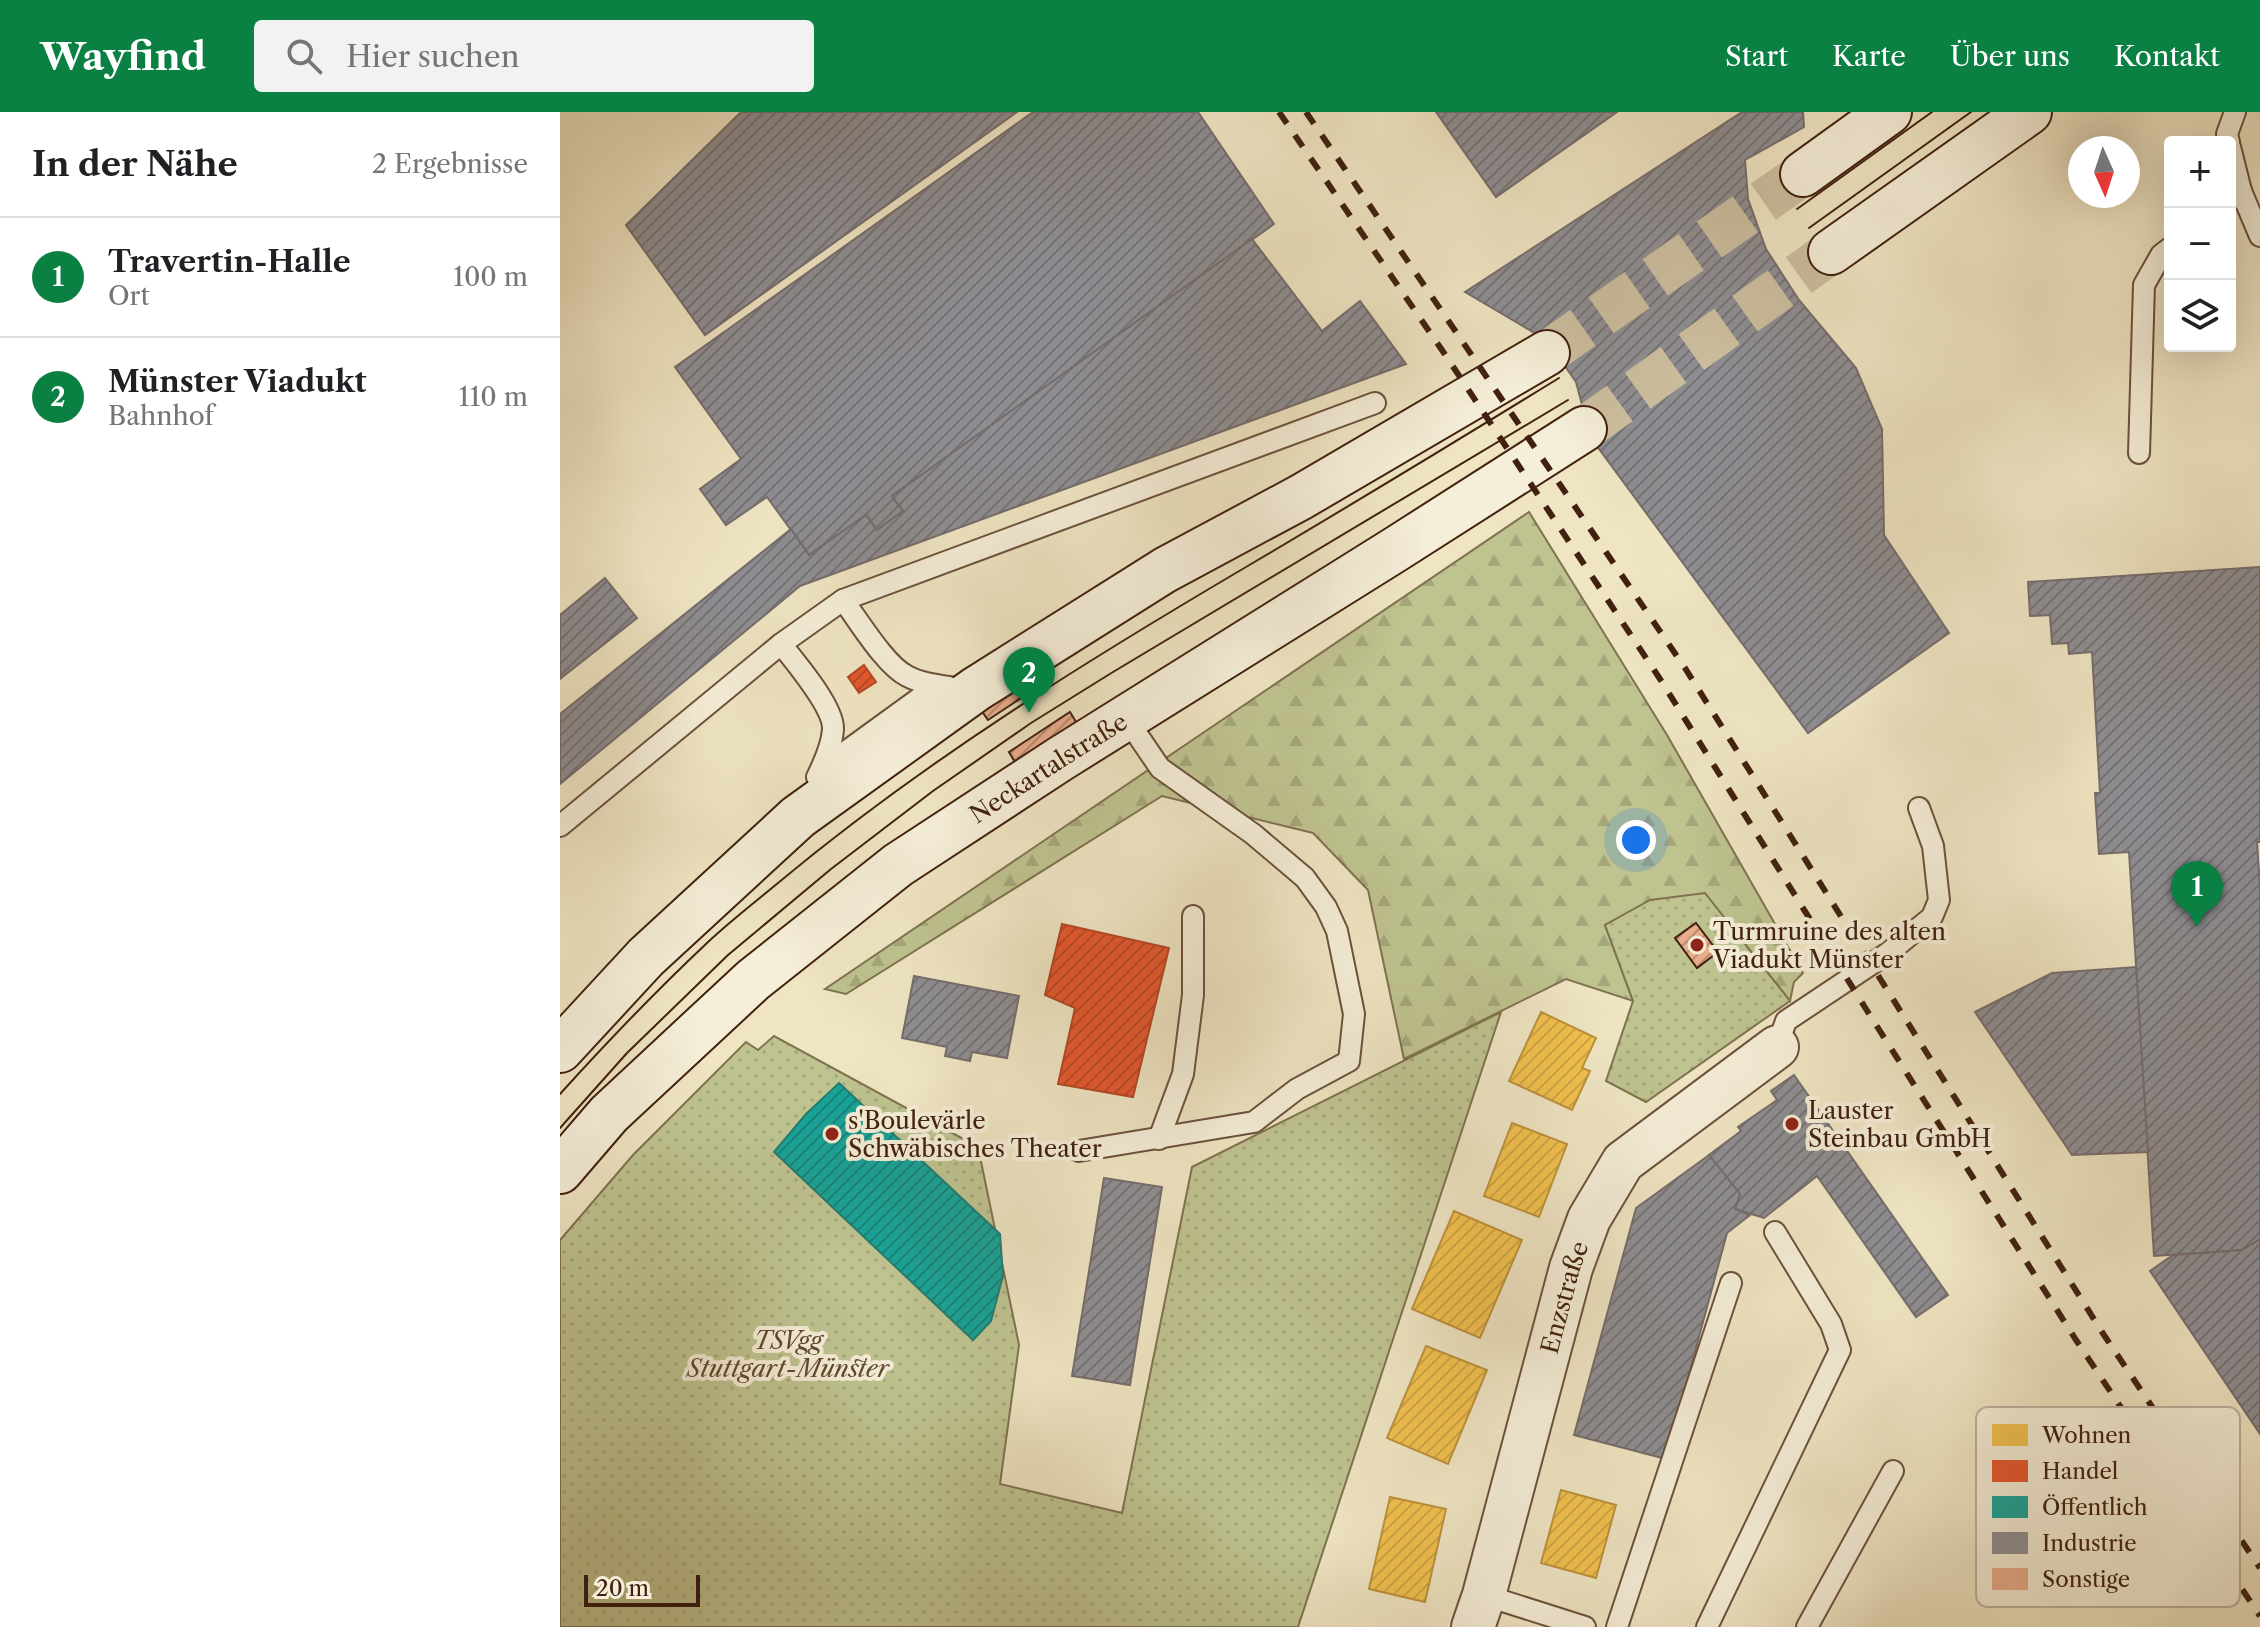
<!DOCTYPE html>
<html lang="de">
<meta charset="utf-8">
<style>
:root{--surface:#fff;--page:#f2f2f2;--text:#202124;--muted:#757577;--line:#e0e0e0;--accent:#0b8043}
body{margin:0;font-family:"Libre Caslon Text",serif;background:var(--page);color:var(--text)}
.controls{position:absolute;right:24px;top:24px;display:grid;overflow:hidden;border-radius:8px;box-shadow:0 8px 32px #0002}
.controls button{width:72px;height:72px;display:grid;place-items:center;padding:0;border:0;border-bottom:2px solid var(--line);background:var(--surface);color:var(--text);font:40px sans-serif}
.compass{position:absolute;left:1508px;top:24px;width:72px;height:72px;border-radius:50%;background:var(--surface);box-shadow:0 8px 32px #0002;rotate:177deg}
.scale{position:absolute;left:24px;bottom:20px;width:116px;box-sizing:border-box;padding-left:8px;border:4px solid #41200f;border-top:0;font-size:22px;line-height:28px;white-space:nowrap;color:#41200f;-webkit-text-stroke:6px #f5eed8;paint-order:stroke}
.you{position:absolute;left:1076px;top:728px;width:28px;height:28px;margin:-20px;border:6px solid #fff;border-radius:50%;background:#1a73e8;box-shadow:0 0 0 12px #1a73e833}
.badge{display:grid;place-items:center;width:52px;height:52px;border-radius:50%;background:var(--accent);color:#fff;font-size:26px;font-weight:700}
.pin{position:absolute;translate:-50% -66px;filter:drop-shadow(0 2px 4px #0008)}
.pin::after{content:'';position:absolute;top:42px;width:28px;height:24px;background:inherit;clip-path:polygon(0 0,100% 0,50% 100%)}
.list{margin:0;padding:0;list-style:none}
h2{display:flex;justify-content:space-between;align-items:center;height:104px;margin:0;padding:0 32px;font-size:34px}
h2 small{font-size:26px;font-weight:400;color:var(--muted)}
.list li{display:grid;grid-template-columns:52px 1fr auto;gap:24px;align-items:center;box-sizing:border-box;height:120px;padding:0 32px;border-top:2px solid var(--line)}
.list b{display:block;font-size:30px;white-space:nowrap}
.list p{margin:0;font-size:26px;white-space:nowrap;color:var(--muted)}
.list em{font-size:26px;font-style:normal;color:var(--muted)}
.icon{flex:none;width:44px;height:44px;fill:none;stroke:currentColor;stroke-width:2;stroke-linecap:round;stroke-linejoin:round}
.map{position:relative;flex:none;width:1700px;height:1515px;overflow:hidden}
header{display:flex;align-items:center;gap:48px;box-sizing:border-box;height:112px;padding:0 40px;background:var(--accent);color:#fff}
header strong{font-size:38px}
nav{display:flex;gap:44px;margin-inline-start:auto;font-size:28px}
.search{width:560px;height:72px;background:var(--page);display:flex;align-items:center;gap:20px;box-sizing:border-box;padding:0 28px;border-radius:8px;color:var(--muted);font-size:30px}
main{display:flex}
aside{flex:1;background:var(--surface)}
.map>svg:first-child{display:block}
</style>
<header>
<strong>Wayfind</strong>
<div class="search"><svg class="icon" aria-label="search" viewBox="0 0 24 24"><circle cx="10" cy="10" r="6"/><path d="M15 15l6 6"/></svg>Hier suchen</div>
<nav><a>Start</a><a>Karte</a><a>Über uns</a><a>Kontakt</a></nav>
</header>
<main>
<aside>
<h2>In der Nähe<small>2 Ergebnisse</small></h2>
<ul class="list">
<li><span class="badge">1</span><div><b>Travertin-Halle</b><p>Ort</p></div><em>100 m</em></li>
<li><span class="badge">2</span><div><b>Münster Viadukt</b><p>Bahnhof</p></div><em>110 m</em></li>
</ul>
</aside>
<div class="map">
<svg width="1700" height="1515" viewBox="0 0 1700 1515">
<defs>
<pattern id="forest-firs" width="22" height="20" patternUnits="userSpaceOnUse" patternTransform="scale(2)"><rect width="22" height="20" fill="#bec390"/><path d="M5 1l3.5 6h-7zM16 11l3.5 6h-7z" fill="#a4a77b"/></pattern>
<pattern id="park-dots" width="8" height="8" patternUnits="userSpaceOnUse" patternTransform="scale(2)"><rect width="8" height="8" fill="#bec390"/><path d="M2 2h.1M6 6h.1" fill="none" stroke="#a4a77b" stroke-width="1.8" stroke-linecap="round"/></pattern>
<pattern id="homes-hatch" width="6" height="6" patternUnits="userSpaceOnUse" patternTransform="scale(2)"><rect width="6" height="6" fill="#f2c14e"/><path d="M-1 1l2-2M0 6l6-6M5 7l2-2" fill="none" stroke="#d1a643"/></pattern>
<pattern id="shops-hatch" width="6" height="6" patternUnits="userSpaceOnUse" patternTransform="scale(2)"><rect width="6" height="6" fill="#e4572e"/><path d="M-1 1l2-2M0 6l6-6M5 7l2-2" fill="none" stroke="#ba4826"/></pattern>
<pattern id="public-hatch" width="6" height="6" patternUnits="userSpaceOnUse" patternTransform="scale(2)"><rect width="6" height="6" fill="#17a398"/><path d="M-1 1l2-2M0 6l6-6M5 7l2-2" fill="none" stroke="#16847a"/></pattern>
<pattern id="industry-hatch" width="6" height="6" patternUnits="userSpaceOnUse" patternTransform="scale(2)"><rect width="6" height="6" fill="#8d8d92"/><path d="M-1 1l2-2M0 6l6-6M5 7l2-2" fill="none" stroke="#757376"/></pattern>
<pattern id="building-hatch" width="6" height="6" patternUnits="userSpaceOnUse" patternTransform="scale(2)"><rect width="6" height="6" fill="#e8ad8c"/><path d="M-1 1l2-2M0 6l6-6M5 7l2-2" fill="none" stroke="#be8c71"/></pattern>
</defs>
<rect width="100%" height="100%" fill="#efe5c3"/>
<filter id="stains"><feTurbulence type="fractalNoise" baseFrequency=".0025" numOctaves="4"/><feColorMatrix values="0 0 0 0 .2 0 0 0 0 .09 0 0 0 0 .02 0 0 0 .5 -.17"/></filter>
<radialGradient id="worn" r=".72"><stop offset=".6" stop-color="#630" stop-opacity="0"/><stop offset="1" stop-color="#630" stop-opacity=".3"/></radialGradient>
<!-- forest -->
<path fill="url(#forest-firs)" stroke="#807250" stroke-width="2" d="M969,400L1107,623L1243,861L1234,870L1230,889L1145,782L1045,813L1073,889L1006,867L844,947L808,778L753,721L602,684L286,882L265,877Z"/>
<!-- park -->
<g fill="url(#park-dots)" stroke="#807250" stroke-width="2">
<path d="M1145,781L1230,889L1086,990L1046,969L1073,889L1045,813L1090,788Z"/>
<path d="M941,900L738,1515H0V1128L73,1043L186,930L198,938L214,924L418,1035L459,1233L440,1372L562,1401L632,1055Z"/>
</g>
<!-- homes -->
<g fill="url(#homes-hatch)" stroke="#bd913b" stroke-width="2">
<path d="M981,900L1036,926L1022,956L1030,959L1012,998L949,969Z"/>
<path d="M952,1011L1007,1032L979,1105L924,1084Z"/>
<path d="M894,1099L962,1128L920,1226L852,1197Z"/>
<path d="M866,1234L927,1258L888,1352L827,1326Z"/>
<path d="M1001,1378L1056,1393L1036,1466L981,1451Z"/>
<path d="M830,1385L886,1397L865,1490L809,1477Z"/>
</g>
<!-- shops -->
<g fill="url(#shops-hatch)" stroke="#b34625" stroke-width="2">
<path d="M304,553L316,570L299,581L288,565Z"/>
<path d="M502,812L609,836L573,985L498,972L515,896L485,883Z"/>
</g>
<!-- public -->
<path fill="url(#public-hatch)" stroke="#247c6f" stroke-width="2" d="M279,971L440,1122L443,1164L431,1209L413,1228L214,1040L246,1002Z"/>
<!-- industry -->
<g fill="url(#industry-hatch)" stroke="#766c6b" stroke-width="2">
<path d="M181,0H457L145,223L66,113Z"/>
<path d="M473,0H638L714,112L332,384L343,399L317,418L306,403L249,443L207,385L166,413L140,377L181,347L115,255Z"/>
<path d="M876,0H1057L936,85Z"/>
<path d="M1182,0H1243L1244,15L1185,48L1188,87L1206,137L1239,188L1296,256L1322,317L1324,423L1389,521L1248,621L1031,326L1016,270L1000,247L978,223L905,180Z"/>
<path d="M692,127L762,219L800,189L846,252L240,474L0,672V602L231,417L249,443L306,403L317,418L343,399L332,384Z"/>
<path d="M1700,455V730H1697L1700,775V1137L1594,1144L1569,740L1539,742L1535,681H1540L1532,540L1509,542L1508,531L1492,532L1490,503L1470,504L1468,470Z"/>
<path d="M45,466L77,506L0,567V503Z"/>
<path d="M1576,855L1588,1040L1512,1043L1415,900L1492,861Z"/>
<path d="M354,864L459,884L447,946L412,940L410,949L385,944L387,935L342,926Z"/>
<path d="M1234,963L1388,1183L1356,1205L1257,1064L1204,1106L1175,1097L1180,1082L1149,1043L1181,1019L1178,1015L1217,988L1211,979Z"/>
<path d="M1149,1043L1180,1082L1175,1097L1190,1103L1167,1121L1106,1347L1014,1323L1076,1096Z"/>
<path d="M544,1066L602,1075L570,1273L512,1264Z"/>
<path d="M1700,1127V1322L1590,1159L1613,1143L1682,1138Z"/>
</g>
<!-- building -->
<g fill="url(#building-hatch)" stroke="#41200f" stroke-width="2">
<path d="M484,557L490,567L428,608L421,598Z"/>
<path d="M510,600L516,610L455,650L449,640Z"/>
<path d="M1136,811L1158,840L1137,856L1115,826Z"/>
</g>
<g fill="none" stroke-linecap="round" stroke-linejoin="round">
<!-- secondary-tunnel -->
<g stroke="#ccbe9f" stroke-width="44" stroke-dasharray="44 22" stroke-linecap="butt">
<path d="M987,241L1243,62"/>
<path d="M1024,317L1271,140"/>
</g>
<!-- lane casing -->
<g stroke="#6c513c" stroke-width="24">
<g id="lane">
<path d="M1669,30L1667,22L1675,0"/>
<path d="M1670,35L1681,79L1670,88"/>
<path d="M1681,79L1700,124"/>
<path d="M1579,341L1584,173L1601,143L1610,136"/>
<path d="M283,488C299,509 325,553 347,564C360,571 375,573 389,575"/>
<path d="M221,532C235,550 274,595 273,617C272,634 264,651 257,665"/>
<path d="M265,669L288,638L361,585L392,581"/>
<path d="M0,714L221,532L283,488L815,291"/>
<path d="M1217,935L1226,909L1328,841L1372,805L1379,788L1373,734L1359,696"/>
<path d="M599,1027L623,962L633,883V804"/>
<path d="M519,1039L694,1010L737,977L789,949L794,902L777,819L766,795L745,766L693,722L600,656L566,606"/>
<path d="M924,1483L1025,1515"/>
<path d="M1057,1515L1171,1171"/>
<path d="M1147,1515L1280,1238L1271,1212L1215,1120"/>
<path d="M1247,1515L1333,1359"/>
</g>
</g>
<!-- street casing -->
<g stroke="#6c513c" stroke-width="46">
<g id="street">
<path id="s1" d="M913,1515L924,1483L1011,1156L1029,1107L1063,1050L1217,935"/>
</g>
</g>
<!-- secondary casing -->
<g stroke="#41200f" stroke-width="48">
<g id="secondary">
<path d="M1243,62L1329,0"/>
<path d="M1271,140L1469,0"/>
<path d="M0,938L86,845L238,705L416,577L605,458L741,385L987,241"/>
<path id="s2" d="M0,1059L49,1002L193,868L338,753L500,647L836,437L1024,317"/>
</g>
</g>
<!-- lane -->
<use href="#lane" stroke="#f5eed8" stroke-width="20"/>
<!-- street -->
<use href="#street" stroke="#f5eed8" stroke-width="42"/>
<!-- secondary -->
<use href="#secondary" stroke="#f5eed8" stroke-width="44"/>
<!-- tram -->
<g stroke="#41200f" stroke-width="2">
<path d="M1237,97L1372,0"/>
<path d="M1249,116L1411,0"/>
<path d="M0,982C47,930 96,879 147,831C169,810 194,791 218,771C363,650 523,551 686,455C791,393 895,330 999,266"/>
<path d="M0,1016L67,941L168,843L271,757L373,679L471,611L553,560L1008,288"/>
</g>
<!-- rail -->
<g stroke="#41200f" stroke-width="6" stroke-dasharray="14 14" stroke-linecap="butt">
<path d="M719,0L884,241L1100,567L1306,897L1516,1228L1700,1504"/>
<path d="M746,0L1125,556L1542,1220L1700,1456"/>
</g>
</g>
<!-- markers -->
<g fill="#8f2418" stroke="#f5eed8" stroke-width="3">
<circle cx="1137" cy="833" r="8"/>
<circle cx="1232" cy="1012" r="8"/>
<circle cx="272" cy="1022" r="8"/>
</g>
<g text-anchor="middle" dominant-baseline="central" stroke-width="8" stroke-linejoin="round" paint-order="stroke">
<!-- street labels -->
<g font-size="24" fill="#41200f" stroke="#f5eed8">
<text stroke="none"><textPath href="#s2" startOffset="636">Neckartalstraße</textPath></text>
<text stroke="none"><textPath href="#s1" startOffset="342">Enzstraße</textPath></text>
</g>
<!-- poi labels -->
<g font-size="24" fill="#41200f" stroke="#f5eed8" text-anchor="start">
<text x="1153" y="819">Turmruine des alten<tspan x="1153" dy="28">Viadukt Münster</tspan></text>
<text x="1248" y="998">Lauster<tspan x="1248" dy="28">Steinbau GmbH</tspan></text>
<text x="288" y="1008">s'Boulevärle<tspan x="288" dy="28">Schwäbisches Theater</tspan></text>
</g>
<!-- park labels -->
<g font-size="24" font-style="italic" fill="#60492f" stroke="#f5eed8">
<text x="228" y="1228">TSVgg<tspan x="228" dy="28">Stuttgart-Münster</tspan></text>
</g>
</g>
<!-- legend -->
<rect x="1416" y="1295" width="264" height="200" rx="12" fill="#f5eed8" stroke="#bfb09c" stroke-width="2"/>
<rect x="1432" y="1312" width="36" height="22" fill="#f2c14e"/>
<rect x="1432" y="1348" width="36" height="22" fill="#e4572e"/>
<rect x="1432" y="1384" width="36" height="22" fill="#17a398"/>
<rect x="1432" y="1420" width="36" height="22" fill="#8d8d92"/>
<rect x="1432" y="1456" width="36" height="22" fill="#e8ad8c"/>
<g font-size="22" fill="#41200f">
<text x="1482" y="1331">Wohnen</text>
<text x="1482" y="1367">Handel</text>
<text x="1482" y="1403">Öffentlich</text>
<text x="1482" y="1439">Industrie</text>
<text x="1482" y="1475">Sonstige</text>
</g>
<rect width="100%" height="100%" filter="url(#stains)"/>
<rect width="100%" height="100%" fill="url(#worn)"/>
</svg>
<div class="controls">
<button>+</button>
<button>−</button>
<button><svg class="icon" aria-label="layers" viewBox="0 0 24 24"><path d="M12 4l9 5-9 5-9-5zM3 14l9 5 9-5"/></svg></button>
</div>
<svg class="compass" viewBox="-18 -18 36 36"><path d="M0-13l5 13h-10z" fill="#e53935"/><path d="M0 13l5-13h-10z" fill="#757577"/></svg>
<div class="scale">20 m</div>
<div class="you"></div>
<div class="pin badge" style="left:1637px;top:815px">1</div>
<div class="pin badge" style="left:469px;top:601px">2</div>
</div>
</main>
